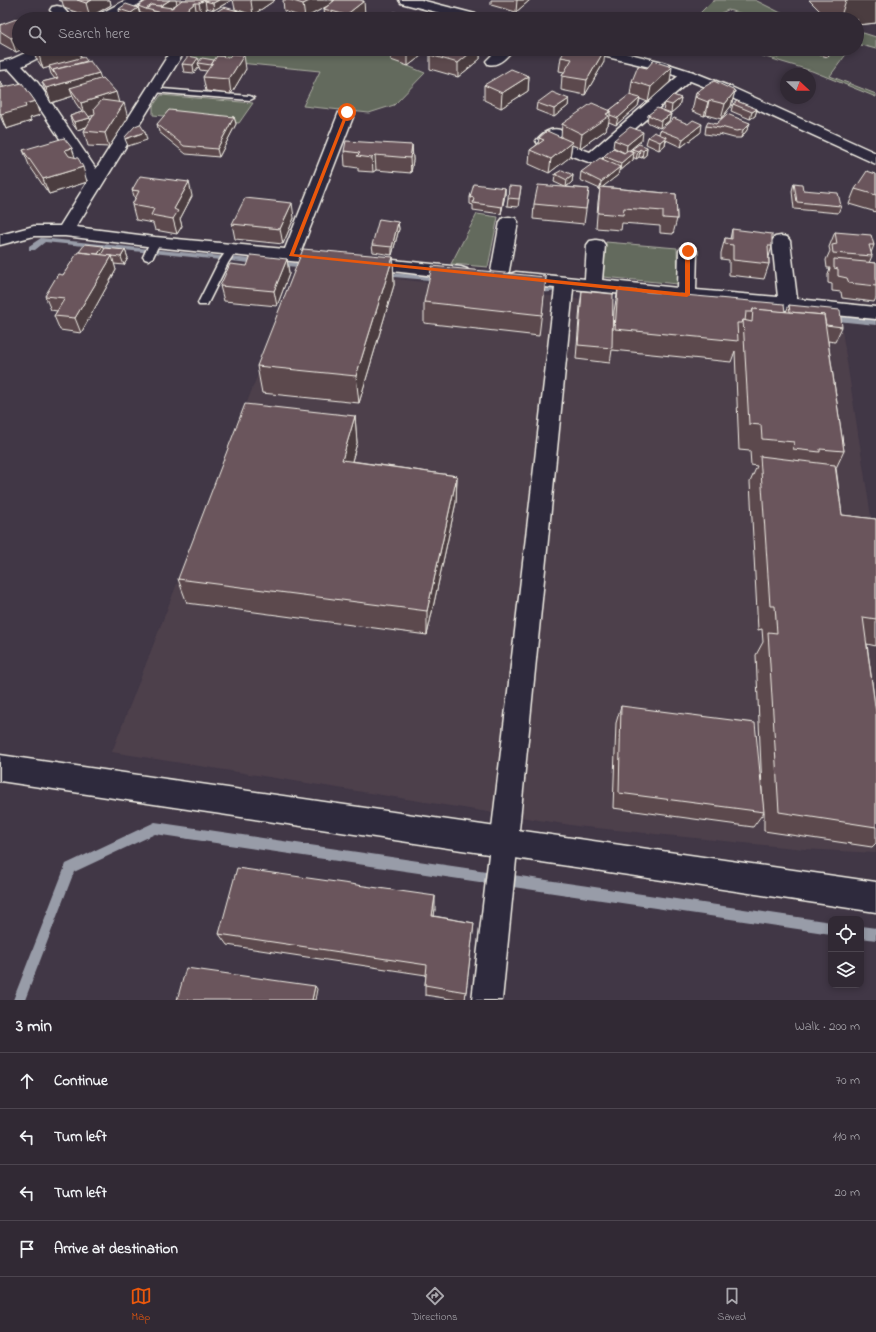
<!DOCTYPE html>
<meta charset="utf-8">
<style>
:root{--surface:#312934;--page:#3d3540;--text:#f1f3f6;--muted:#a8a6ac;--line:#4c454f;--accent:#ea580c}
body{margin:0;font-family:"Indie Flower",sans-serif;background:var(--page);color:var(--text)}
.controls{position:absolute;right:12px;bottom:12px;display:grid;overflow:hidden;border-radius:8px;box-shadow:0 2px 6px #0003}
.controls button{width:36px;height:36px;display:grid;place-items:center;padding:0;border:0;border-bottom:1px solid var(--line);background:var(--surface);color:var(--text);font:20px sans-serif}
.compass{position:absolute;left:780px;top:68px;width:36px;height:36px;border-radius:50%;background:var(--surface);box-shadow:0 2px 6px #0003;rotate:112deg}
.stop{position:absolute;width:12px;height:12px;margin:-9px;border:3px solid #ea580c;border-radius:50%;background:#fff}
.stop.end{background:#ea580c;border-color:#fff;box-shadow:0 1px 4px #0008}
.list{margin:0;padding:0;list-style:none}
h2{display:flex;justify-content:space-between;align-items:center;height:52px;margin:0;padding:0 16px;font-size:17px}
h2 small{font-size:13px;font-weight:400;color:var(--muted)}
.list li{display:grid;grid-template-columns:26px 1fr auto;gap:12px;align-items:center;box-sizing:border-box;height:56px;padding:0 16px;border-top:1px solid var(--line)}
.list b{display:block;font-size:15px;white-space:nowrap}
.list em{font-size:13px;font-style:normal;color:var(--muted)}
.icon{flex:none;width:22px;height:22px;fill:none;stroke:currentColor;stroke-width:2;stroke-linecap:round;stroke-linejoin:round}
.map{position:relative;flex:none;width:876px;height:1000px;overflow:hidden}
.search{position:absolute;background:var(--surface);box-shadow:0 2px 6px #0003;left:12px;right:12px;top:12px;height:44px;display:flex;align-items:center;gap:10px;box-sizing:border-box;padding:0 14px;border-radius:22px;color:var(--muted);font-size:15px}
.sheet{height:276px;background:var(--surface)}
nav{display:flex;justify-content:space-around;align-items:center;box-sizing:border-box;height:56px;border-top:1px solid var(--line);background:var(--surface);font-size:11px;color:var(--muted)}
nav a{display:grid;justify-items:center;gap:2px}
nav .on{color:var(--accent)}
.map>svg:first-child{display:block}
</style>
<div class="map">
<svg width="876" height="1000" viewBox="0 0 876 1000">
<rect width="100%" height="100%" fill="#413746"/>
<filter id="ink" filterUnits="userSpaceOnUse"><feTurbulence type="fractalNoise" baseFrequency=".025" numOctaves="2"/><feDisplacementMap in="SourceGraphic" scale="8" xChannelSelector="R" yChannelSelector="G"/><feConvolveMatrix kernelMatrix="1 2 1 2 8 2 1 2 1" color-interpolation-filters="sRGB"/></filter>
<g filter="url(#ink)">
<!-- built -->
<path fill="#4e404c" d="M299,268L585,300L841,324L876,549V853L804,849L577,826L112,752Z"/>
<!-- green -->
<g fill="#636a5d" stroke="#acaea2">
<path d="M716,0H755L781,13L805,19H762L728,10L721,13L716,19H694L711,2Z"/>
<path d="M235,9L253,15L265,14L272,19H238L225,14Z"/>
<path d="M857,31L876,37V49L857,44Z"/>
<path d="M195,49H405L408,66L425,73L394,105L369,113L303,106L320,71L189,58Z"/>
<path d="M739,49H749L778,58L785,49H850L830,76L876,94V97L812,71Z"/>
<path d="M161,95L253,103L239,123L153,115V106Z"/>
<path d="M477,214L498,217L488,267L451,264Z"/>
<path d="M606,242L677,248L678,284L603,277Z"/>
</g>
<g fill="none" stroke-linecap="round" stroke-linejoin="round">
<!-- stream -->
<g fill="#989ca8" fill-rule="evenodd">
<path d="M41,238L260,260L264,262L260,264L45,242L35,250H29V246Z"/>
<path d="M273,261L308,264L312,266L308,268L276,265L272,263Z"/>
<path d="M379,272L441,277L445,279L441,281L382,276L378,274Z"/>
<path d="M530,286L552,288L556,290C551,294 534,292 529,288Z"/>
<path d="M830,315L876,319V325L827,320V316Z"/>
<path d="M155,822L831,922V934L155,834L74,872L25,1000H13L66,864Z"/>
<path d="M861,926L876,928V940L861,938Z"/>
</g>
<!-- lane casing -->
<g stroke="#f4f1e8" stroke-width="3">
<g id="lane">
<path d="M150,88L250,96L254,98L250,100L153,92H150Z"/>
<path d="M155,239L160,242L153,257L148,260L145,259L143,257L150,242Z"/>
<path d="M232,246L237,249L228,263L207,305H199L198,303L218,263L229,247Z"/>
</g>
</g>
<!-- street casing -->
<g stroke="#f4f1e8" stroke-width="3">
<g id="street">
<path d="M126,0H143L141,3L111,19H94L96,16Z"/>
<path d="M57,6L62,7L73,19H58L50,10L52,7Z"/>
<path d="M34,49H52L50,52L22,66L38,83L96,169L172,49H186L76,227L155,237L285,249L339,112L342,109L347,107L352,109L355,112L301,251L336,255L339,259L336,263L330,265L155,247L65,236H34L0,245V235L34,226H60L88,181L27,89L9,69L0,70V62L12,59Z"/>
<path d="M498,49H513C507,57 498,67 488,64L486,61Z"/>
<path d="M688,71L693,72L695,75L693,78L598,161L592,163L586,161L538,144L536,141C542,133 551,127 560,130L563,133L556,140L590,152L683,72Z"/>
<path d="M509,217L515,218L518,222L508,276L510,274L516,272L585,279L587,245L590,241L596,240L602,241L605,245L602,280L678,288L679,251L682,247L688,245L694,247L697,251L696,290L778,297L772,241L775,237L781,236L787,237L790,241L797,299L876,307V319L573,289L502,1000H472L555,288L516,284L510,282L507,278L505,281L499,283L493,281L490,277L500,222L503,218Z"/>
<path d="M364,257L461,267L467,269L470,273L467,277L461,279L358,267L355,263L358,259Z"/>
</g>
</g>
<!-- secondary casing -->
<g stroke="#f4f1e8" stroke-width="3">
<g id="secondary">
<path d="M399,0H421L483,16L485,19H463L401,3Z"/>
<path d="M584,49H609L659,61L693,72L731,87L876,153V164L721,93L683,78L650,67L586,52Z"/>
<path d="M0,755L876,882V912L0,781Z"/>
</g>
</g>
<!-- lane -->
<use href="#lane" fill="#2f2a3d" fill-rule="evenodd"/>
<!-- street -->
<use href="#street" fill="#2f2a3d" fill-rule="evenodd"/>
<!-- secondary -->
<use href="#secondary" fill="#2f2a3d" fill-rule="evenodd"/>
</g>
<!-- wall -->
<g fill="#5c494e" stroke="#f4f1e8" fill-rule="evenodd">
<path d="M58,0H110L111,5L90,17L64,8L62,1H61Z"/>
<path d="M148,0H232L214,10L206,8L207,14L202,17H197L195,19H148V16L140,13L138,6ZM177,4L172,8H170Z"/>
<path d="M233,0H275L253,15L235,9Z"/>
<path d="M283,0H333V2L335,0H333H359L365,15L360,19H325L324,9L329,5L305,18L284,11Z"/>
<path d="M491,0H530L516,12L491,5Z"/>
<path d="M809,0H876V23L857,25V19H828Z"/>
<path d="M138,8L140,15L134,19H119L128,18L120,16L119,9Z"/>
<path d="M238,11L239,19H203L216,14V12Z"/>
<path d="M39,19L19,49H23L16,52L0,43V25Z"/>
<path d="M33,49H78L81,57L101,78L119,102L128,118L109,147L88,146L84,131L87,127L77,130L72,123L70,116L82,112L75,102L73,96L51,103L47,96L42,82L55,79L51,74L49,67L43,69L36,58ZM94,115L90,121L89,116Z"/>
<path d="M390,49H430L408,66L391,60Z"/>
<path d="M436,49H484L480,53V59L458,77L430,69V55Z"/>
<path d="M802,49H810L808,52L802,50Z"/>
<path d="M822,49H832L828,57L820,55Z"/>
<path d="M561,57L604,62L585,95L561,90L562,76L564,72L559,71Z"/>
<path d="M199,62L246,69L231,94L206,91L203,77L207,71L200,70L199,67L194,73L184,72L182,64Z"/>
<path d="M529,76L528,91L501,108L484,100V85Z"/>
<path d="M0,81L3,87L35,101L40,115L30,118L31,121L6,129L0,116Z"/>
<path d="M632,81L670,82L648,102L640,99L638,106L616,125L609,122L608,125L607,126L606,130L580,148L572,145L570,157L549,173L529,164L530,150L538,144L539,138L561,137L562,124L610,110L630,95Z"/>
<path d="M735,91L731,106L721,119L706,115L704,116L692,111L696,92Z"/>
<path d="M681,98L679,106L671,113L663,110L665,103Z"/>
<path d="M569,99L568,106L554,117L536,110L537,103Z"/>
<path d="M733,104L757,109L755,116L750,119L731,111Z"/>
<path d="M671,114L669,121L660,128L647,122L648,115Z"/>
<path d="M234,117L236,124L219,157L186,154L159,132L157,124Z"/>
<path d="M750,123L747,130L741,138H734L719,134V136L705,134L706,126L716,124Z"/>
<path d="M660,130L701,132L681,147L666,140L665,145L659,150L646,144L648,137L659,134Z"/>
<path d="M614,140H642L629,150L632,151V149L647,147L646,155L642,158L639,157L636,159L633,157V160L620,171L619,170L618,175L602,187L676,194L677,219L673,234L660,233V226L622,223L621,230L596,228L598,202L600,189L580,180L581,172L603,160L604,156L625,153L613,147Z"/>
<path d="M412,145L413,160L411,173L376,170L373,172L358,171V168L345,166L344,151Z"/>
<path d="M23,150L75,157L87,182L49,194L29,165Z"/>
<path d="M555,174L573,175L572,182L566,187L589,189L584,224L533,219L534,204L565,187L554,182Z"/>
<path d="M876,174V212L849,204L855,189Z"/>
<path d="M794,183L803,190L841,206L838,213L794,209L792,191Z"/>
<path d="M521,187L518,207L507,206L508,198Z"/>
<path d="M505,188V195L501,214L473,210V205L470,204V197Z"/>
<path d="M132,190L192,196L180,219L182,226L177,234L155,230L153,223L136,220L132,205L135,199Z"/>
<path d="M294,218L283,244L235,239L232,224Z"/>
<path d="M398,222L399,229L392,255L373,252L372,245Z"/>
<path d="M732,229L772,246L769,257V264L764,279L729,275V260L721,259V253L725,238L730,239Z"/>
<path d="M835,232L874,245L871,253L872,256L869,263H876V298L874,302L842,298L841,292L832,291V284L828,283V274L830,268H827L826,260L830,251L829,247Z"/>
<path d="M104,249L125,250L128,258L124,265L114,264L116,270L81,333L60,330L54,316L57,311L51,310L45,296L63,275L79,252Z"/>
<path d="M393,257L394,285L359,403L262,393L257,366Z"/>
<path d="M287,259L289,274L277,306L224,301L220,286L247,266Z"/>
<path d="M546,277L539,336L424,323V302Z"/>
<path d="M618,289L785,312H786L789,305L842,327L835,342L828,341L844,451L836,468L842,515L876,519V646L867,644L876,713V843L872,847L764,831V812L753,827L613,808L616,723L621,706L763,811L756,655L763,642L762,629L758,630L750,482L757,466L751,465L750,451L739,450L735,351L731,362L612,350L610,363L576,359L580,306L582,291L613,330L614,311Z"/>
<path d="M355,416L357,443L352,461L457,476L456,502L427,635L187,603L178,579Z"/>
<path d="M435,909L434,916L474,923L465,1000H457L425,995V985L426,975L227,945L219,934Z"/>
</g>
<!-- shaded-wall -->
<g fill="#4b3c40" stroke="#f4f1e8">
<path d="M92,0H110L111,5L90,17L86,3Z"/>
<path d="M170,0H176L177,4L162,13L153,11Z"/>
<path d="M205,0L207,14L202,17L199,3Z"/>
<path d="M219,0H232L214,10L213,3Z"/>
<path d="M252,0H275L253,15L251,1Z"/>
<path d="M311,0H333V3L305,18L303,4Z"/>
<path d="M517,0H530L516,12Z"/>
<path d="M846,0H876V23L857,25V19H840Z"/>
<path d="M364,1L365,15L360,19H346V15Z"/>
<path d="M195,3L197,17L195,19H179L178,17Z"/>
<path d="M138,8L140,15L134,19H132L131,13Z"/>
<path d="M238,11L239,19H231L230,16Z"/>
<path d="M19,35V49H23L16,52L11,38Z"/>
<path d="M59,49H78L81,58L43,69L39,55Z"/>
<path d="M412,49H430L408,66V52Z"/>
<path d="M475,49H484L480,53V59L458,77V63Z"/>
<path d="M605,49L604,62L585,95L587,80Z"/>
<path d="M830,49H832L828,57L830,50Z"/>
<path d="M244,55L246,69L231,94L229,79Z"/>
<path d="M198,58L200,63H198L199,67L194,73L193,65Z"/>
<path d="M672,67L670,82L648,102L651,87Z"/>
<path d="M99,73L104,88H70L73,96L51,103L46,88Z"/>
<path d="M529,76L528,91L501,108L502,93Z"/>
<path d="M0,83H2L4,90L0,92Z"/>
<path d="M735,91L731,106L721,119L725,104Z"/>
<path d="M116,92L120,107L85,118L81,103Z"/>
<path d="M640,98L638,106L616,125L618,118Z"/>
<path d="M681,98L679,106L671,113L672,105Z"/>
<path d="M569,99L568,106L554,117V109Z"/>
<path d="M709,100L706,115L704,116L708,102Z"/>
<path d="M35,101L40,115L30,118L31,121L6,129L1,114L25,104Z"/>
<path d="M124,103L128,118L109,147L105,133Z"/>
<path d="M757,109L755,116L750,119L752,112Z"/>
<path d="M611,111L608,125L607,126L606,130L580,148L582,134Z"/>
<path d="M671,114L669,121L660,128L661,121Z"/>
<path d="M234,117L236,124L219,157L217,149Z"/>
<path d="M90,118L92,125L77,130L74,122Z"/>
<path d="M750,123L747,130L741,138L743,130Z"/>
<path d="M702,124L701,132L681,147L683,139Z"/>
<path d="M145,132L147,140L128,146L125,139Z"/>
<path d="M643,132L642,140L626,153L627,145Z"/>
<path d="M666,137L665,145L659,150L660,142Z"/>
<path d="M572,142L570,157L549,173L551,159Z"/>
<path d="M412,145L413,160L411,173L410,158Z"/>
<path d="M647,147L646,155L642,158L643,151Z"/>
<path d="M72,148L77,163L70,165L65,150Z"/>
<path d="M640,149L639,157L636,159L638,151Z"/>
<path d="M634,152L633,160L620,171L621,163Z"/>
<path d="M375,155L376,170L373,172L372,158Z"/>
<path d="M83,167L87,182L49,194L43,179Z"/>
<path d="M620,167L618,175L600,189L601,182Z"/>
<path d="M573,175L572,182L566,187L567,180Z"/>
<path d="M189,182L192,196L180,219L182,226L177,234L173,219L174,209Z"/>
<path d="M505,188V195L501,214L502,207Z"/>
<path d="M292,203L294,218L283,244L280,229Z"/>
<path d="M398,222L399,229L392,255V247Z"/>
<path d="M103,246L106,253L97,256Z"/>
<path d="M125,250L128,258L124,265L121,257Z"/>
<path d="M112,256L116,270L81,333L75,318Z"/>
<path d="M393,257L394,285L359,403L356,376Z"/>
<path d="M287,259L289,274L277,306L274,291Z"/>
<path d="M355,416L357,443L345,486L342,460Z"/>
<path d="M457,476L456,502L427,635V611Z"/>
<path d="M435,896V909L432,928V916Z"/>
<path d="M315,986L317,989L315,1000H312Z"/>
</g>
<!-- building -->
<g fill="#6b555b" stroke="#f4f1e8">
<path d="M77,0H92L86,3Z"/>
<path d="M148,0H170L160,6L152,5L146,9L138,6Z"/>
<path d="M182,0H204L199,3H195L178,17L146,9L152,5L172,8Z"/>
<path d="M205,0H219L213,3L205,1Z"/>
<path d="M290,0H311L303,4Z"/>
<path d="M335,0H359L364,1L346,15L324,9Z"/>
<path d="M126,4L138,8L131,13L119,9Z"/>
<path d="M224,7L238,11L230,16L216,12Z"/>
<path d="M394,12L417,16L414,19H386Z"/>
<path d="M214,13L226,17L223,19H203Z"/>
<path d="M30,14L39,19H19V35L11,38L0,31V25Z"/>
<path d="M121,17L132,19H119Z"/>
<path d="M35,49H59L39,55Z"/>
<path d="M399,49H412L408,52Z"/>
<path d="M436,49H475L458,63L430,55Z"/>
<path d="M566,49H605L587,80L562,76L572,59L561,57Z"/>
<path d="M232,54L244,55L229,79L203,77L217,56L229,57Z"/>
<path d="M188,56L198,58L193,65L182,64Z"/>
<path d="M84,57L87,61L53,70L54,73L49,66Z"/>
<path d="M202,58L214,60L211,65L198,63Z"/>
<path d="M90,61L99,73L46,88L42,82L58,78L53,70Z"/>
<path d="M653,61L672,67L651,87L632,81L638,66L647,68Z"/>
<path d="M511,69L529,76L502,93L484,85Z"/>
<path d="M103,78L116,92L81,103L70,88Z"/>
<path d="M714,81L735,91L725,104L709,100L708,102L695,97L700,94L696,92Z"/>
<path d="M22,83L35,101L25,104L26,107L1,114L0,113V88Z"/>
<path d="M552,92L569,99L554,109L537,103Z"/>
<path d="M629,95L640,98L618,118L610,115V110Z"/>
<path d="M673,95L681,98L672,105L665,103Z"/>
<path d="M102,100L124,103L105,133L84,131L95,113L94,109Z"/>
<path d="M737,101L757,109L752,112L733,104Z"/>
<path d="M592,103L611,111L606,114L609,116L582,134L562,124Z"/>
<path d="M657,108L671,114L661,121L648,115Z"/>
<path d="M169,110L234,117L217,149L184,146L157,124Z"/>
<path d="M85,111L90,118L74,122L70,116Z"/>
<path d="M727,114L750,123L743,130L736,131L721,127L720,128L706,126L708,122L716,124Z"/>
<path d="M674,118L688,124L693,120L702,124L683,139L660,130Z"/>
<path d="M140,124L145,132L125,139V137L135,126Z"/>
<path d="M630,127L643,132L627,145L614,140Z"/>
<path d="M547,131L572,142L551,159L530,150L544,140L539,138Z"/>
<path d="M654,132L666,137L660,142L648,137Z"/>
<path d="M64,138L72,148L65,150L69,156L78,158L83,167L43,179L23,150Z"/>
<path d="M346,141L412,145L410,158L375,155L372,158L357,156L360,153L344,151Z"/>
<path d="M639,144L647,147L643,151L640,149L638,151L632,149Z"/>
<path d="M613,148L624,153L628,150L634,152L621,163L604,156Z"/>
<path d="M600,158L620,167L601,182L581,172Z"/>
<path d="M562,170L573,175L567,180L555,174Z"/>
<path d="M867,171L876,174V195L855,189Z"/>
<path d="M140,176L189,182L174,209L178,211L173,219L151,215L154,209L132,205L139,191L132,190Z"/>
<path d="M794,183L802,184L803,190L838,193L841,206L797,202Z"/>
<path d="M474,184L505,188L502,207L473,203L474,198L470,197Z"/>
<path d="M538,185L589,189L586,209L534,204Z"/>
<path d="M509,186L521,187L519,199L508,198Z"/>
<path d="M600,187L676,194L677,219L663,218V211L624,208L623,215L598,213Z"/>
<path d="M245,198L292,203L280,229L232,224Z"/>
<path d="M379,219L398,222L392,247L372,245Z"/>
<path d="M732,229L772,234V246H768L769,264L733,260V245L725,244V238L732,239Z"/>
<path d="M835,232L871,235L874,245H869L872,256L833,253L832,245L837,244Z"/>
<path d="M85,244L103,246L98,254L79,252Z"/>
<path d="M105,248L125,250L121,257L101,255Z"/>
<path d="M303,249L393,257L356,376L257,366Z"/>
<path d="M78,252L112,256L75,318L54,316L65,298L45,296L58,274L63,275Z"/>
<path d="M251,255L287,259L274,291L220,286L230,264L247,266Z"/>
<path d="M834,259L876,263V286L849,283L847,278L838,276V269L834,268Z"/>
<path d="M432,266L546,277L542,315L424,302Z"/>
<path d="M618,289L784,304L785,312L753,309L752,312H746L745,321L743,320L742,323H737L738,341L615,329Z"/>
<path d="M582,291L613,294L612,348L578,345Z"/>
<path d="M789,305L840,310L842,327L826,325L824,315L790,312Z"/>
<path d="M753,309L824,315L844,451L820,449V452L793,449L794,442L762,439L761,425L749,424L743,320L752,322Z"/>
<path d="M245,404L355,416L342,460L457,476L427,611L178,579Z"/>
<path d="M760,456L835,465L842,515L876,519V619L863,617L876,713V827L779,812L768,632L777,633L775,606H770Z"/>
<path d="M621,706L755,723L764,812L619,793Z"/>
<path d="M237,868L435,896L432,916L474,923L466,992L425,985L427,965L219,934Z"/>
<path d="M186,968L315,986L312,1000H177Z"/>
</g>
</g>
<!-- route -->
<path fill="#ea580c" d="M346,111L349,112L294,254L685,293V251L688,249L690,251V295L687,297L289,256Z"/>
</svg>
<div class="controls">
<button><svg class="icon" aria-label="locate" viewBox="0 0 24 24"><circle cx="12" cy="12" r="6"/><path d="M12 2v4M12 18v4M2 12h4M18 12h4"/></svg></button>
<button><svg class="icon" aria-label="layers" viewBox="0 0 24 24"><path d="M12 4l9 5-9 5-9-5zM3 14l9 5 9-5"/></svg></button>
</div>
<svg class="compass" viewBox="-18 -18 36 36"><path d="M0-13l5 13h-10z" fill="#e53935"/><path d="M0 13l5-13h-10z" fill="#a8a6ac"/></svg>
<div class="stop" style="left:347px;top:112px"></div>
<div class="stop end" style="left:688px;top:251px"></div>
<div class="search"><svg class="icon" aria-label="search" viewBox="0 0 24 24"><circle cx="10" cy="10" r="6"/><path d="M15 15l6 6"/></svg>Search here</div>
</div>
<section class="sheet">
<h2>3 min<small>Walk · 200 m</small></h2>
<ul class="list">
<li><svg class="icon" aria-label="ahead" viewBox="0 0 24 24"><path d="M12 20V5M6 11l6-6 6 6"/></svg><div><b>Continue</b></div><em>70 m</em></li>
<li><svg class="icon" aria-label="left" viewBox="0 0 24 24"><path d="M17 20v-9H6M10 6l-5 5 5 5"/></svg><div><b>Turn left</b></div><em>110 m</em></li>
<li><svg class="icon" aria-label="left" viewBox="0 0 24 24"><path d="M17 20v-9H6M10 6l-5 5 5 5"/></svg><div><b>Turn left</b></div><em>20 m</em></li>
<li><svg class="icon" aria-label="arrive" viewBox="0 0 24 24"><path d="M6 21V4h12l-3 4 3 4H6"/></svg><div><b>Arrive at destination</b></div></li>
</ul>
</section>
<nav>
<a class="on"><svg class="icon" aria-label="map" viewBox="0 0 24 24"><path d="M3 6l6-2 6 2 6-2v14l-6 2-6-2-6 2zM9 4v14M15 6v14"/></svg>Map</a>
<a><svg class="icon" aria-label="directions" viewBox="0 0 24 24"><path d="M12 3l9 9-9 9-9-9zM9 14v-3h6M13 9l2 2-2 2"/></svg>Directions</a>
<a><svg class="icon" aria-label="saved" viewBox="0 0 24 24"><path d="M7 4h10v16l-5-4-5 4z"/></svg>Saved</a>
</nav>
